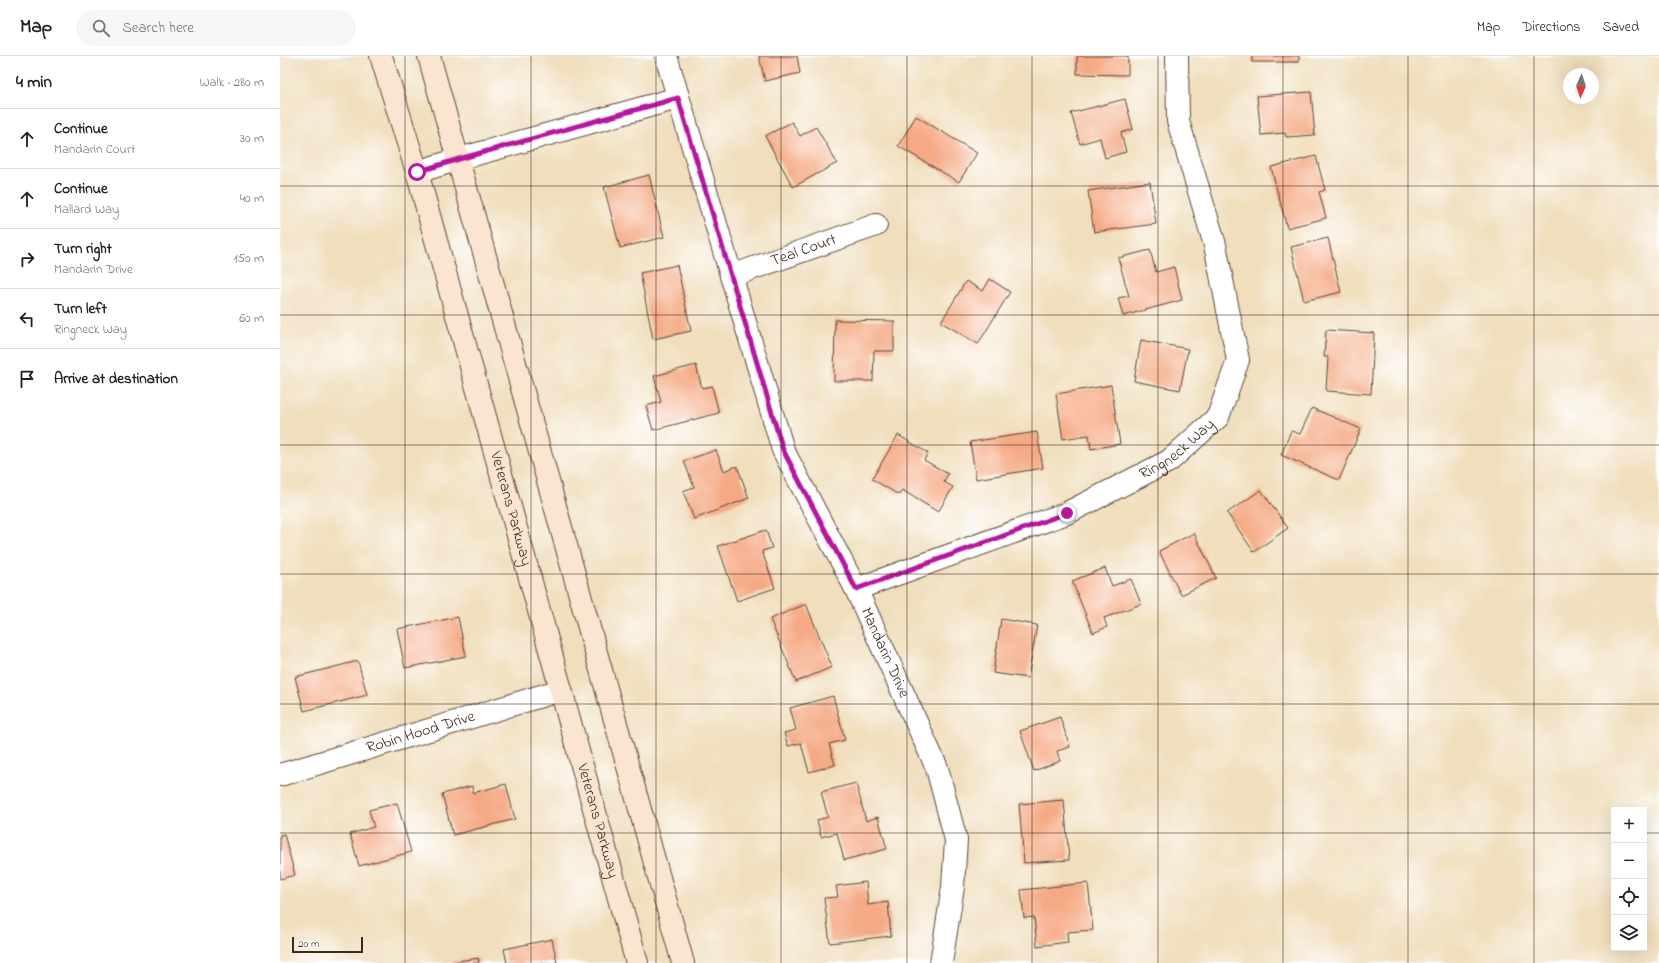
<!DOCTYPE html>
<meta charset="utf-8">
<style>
:root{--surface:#fff;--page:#f6f6f6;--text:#202124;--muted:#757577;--line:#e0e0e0}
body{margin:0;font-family:"Indie Flower",sans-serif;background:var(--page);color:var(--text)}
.controls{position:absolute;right:12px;bottom:12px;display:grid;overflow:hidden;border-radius:0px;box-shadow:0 4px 16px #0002}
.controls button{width:36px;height:36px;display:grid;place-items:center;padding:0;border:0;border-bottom:1px solid var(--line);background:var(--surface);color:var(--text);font:20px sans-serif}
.compass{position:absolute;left:1283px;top:12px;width:36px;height:36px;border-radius:50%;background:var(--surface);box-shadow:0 4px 16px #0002;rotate:183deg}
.scale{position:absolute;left:12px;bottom:10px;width:71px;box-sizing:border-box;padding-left:4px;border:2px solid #3b2a1e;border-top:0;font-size:11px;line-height:14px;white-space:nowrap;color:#3b2a1e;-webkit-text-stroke:3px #fff;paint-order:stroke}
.stop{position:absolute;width:12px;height:12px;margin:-9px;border:3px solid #b5179e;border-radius:50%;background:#fff}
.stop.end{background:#b5179e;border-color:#fff;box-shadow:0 1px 4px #0008}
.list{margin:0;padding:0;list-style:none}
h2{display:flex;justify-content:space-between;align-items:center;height:52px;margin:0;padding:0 16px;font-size:17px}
h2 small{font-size:13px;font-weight:400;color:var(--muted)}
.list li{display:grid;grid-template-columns:26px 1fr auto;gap:12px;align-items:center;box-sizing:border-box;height:60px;padding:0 16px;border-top:1px solid var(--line)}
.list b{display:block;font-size:15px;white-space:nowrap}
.list p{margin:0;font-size:13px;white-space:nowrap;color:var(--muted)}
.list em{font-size:13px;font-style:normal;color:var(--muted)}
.icon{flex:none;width:22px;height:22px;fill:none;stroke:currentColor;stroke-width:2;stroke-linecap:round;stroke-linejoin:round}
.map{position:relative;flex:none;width:1379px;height:907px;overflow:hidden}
header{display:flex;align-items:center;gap:24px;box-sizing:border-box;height:56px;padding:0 20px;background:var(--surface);border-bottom:1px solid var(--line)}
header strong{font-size:19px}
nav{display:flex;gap:22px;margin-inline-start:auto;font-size:14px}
.search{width:280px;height:36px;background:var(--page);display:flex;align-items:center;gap:10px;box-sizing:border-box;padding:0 14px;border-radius:22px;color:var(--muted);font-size:15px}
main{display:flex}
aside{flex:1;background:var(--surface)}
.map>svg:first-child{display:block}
</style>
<header>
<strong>Map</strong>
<div class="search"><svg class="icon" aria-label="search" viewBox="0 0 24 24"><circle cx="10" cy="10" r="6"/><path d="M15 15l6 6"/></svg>Search here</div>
<nav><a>Map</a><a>Directions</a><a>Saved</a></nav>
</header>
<main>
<aside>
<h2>4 min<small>Walk · 280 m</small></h2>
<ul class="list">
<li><svg class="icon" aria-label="ahead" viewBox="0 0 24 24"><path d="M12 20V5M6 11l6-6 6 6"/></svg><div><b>Continue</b><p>Mandarin Court</p></div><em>30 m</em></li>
<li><svg class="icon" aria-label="ahead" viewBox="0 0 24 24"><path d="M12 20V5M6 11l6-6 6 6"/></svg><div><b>Continue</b><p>Mallard Way</p></div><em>40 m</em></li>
<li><svg class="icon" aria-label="right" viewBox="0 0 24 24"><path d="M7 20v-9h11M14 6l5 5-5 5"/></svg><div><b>Turn right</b><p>Mandarin Drive</p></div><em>150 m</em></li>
<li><svg class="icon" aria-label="left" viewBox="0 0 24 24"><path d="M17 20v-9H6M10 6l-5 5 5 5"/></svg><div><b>Turn left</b><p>Ringneck Way</p></div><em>60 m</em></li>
<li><svg class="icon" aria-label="arrive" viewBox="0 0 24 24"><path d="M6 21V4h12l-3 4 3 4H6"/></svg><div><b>Arrive at destination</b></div></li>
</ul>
</aside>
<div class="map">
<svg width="1379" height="907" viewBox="0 0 1379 907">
<rect width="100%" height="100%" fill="#fff"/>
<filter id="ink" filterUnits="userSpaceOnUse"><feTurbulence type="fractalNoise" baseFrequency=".025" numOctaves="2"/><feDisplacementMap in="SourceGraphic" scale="8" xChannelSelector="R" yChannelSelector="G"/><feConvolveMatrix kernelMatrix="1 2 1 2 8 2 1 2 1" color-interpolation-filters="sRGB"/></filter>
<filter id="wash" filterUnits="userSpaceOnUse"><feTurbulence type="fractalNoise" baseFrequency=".012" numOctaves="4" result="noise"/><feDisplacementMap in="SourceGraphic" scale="16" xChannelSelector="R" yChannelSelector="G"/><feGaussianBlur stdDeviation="0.9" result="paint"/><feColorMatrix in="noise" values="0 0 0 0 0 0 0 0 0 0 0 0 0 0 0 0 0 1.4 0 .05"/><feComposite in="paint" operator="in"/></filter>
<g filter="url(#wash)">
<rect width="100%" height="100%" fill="#f0debc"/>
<g id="blocks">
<!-- building -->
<g fill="#f5aa85">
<path d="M479,0H517L520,17L485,25Z"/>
<path d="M797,0H848V19L797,18Z"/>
<rect x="972" y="0" width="47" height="6"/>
<path d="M1031,36L1035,79L1006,81L1005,77L981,79L977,40Z"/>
<path d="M845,43L853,73L841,77L846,96L825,102L820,82L800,88L791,57Z"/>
<path d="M636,60L697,97L679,126L618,90Z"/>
<path d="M512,66L520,80L536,71L557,107L513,131L485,80Z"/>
<path d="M1036,100L1045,134L1039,136L1046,162L1007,172L991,111Z"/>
<path d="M369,119L384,181L340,192L324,131Z"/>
<path d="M870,126L876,168L814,176L808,135Z"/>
<path d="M1048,182L1061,236L1024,245L1011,191Z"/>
<path d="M870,194L876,216L894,211L902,244L843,260L838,242L849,240L838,202Z"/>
<path d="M397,209L411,275L373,283L360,217Z"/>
<path d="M710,223L730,236L698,288L661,266L686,225L703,235Z"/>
<path d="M555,264L614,265V295H594L593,325H554Z"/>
<path d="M1046,274L1094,277L1091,338L1046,335L1048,301H1044Z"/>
<path d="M861,284L908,293L900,334L854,325Z"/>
<path d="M416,309L422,332L432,330L439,357L373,374L366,350L381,346L374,320Z"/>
<path d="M831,329L840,388L811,393L809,379L783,383L776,338Z"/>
<path d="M1032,352L1081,373L1059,424L1001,399L1011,375L1020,378Z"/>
<path d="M757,376L763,412L696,423L690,386Z"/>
<path d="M618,379L648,397L644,404L668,418L664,426L673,431L658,456L622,434L619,439L592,423Z"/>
<path d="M436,394L444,415L457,410L469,442L414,463L403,435L414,431L404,405Z"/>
<path d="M981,434L1008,472L974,496L947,457Z"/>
<path d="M486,474L492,492L482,495L495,532L457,545L438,490Z"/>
<path d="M914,477L936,522L901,539L879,495Z"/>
<path d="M825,512L832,530L851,523L861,548L824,562L827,571L813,577L792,525Z"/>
<path d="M526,548L552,611L516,626L490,563Z"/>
<path d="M178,561L186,600L125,612L117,573Z"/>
<path d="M721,563L757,569L748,622L713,617Z"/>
<path d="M78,605L87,639L24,655L15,621Z"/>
<path d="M553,640L565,684L549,688L555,709L529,716L521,687L508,690L504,677L516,674L510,652Z"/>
<path d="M780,661L790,691L777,695L780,705L754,715L740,675Z"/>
<path d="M576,727L586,765L598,761L607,793L564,804L557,777L541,781L537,764L548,761L541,736Z"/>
<path d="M226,728L235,763L173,779L162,738L192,730L193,737Z"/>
<path d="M784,744L789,804L744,807L739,748Z"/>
<path d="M117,747L131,796L79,810L70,778L94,771L89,754Z"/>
<path d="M4,778L15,819L0,823V779Z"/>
<path d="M586,826L588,849L608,846L611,880L550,887L544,842L558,841L556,830Z"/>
<path d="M808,827L813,874L787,876L788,886L757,890L754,861L744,862L741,834Z"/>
<path d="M272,883L277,907H227L224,893Z"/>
<path d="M198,902L199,907H172V906Z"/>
</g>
</g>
</g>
<g filter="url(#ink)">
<use href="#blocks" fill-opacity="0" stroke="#564536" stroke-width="1"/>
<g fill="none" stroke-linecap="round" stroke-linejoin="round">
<!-- minor casing -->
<g stroke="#564536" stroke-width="24">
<g id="minor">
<path id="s1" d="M386,0L503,394L576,533L657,712L676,784L673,831L661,907"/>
<path d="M137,116L179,103L398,42"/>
<path id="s2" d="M451,220L596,169"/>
<path id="s3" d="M576,533L787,457L889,405L938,361L958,304L935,189L898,65L897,0"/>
<path id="s4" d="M0,719L281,634"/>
</g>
</g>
<!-- secondary casing -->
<g stroke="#564536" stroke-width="24">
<g id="secondary">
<path id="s5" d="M101,0L137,116L357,907"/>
<path d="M149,0L403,907"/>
</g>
</g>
<!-- minor -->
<use href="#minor" stroke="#fff" stroke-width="22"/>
<!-- secondary -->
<use href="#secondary" stroke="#fce5d0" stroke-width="22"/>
</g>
</g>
<g fill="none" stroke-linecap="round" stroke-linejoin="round" filter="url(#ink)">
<!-- route -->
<path stroke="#b5179e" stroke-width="5" d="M137,116L179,103L398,42L503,394L576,533L787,457"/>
</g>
<!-- grid -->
<path fill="none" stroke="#3b2a1e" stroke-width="1" stroke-opacity="0.55" d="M125,0V907M251,0V907M376,0V907M501,0V907M627,0V907M752,0V907M878,0V907M1003,0V907M1128,0V907M1254,0V907M0,130H1379M0,259H1379M0,389H1379M0,518H1379M0,648H1379M0,777H1334M1364,777H1379"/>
<g text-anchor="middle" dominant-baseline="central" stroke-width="3" stroke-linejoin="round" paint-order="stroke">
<!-- street labels -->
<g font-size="16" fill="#3b2a1e" stroke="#fff">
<text stroke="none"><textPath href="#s2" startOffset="77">Teal Court</textPath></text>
<text stroke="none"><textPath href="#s3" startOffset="352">Ringneck Way</textPath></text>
<text stroke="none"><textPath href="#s5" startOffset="471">Veterans Parkway</textPath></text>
<text stroke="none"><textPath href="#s1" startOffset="638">Mandarin Drive</textPath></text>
<text stroke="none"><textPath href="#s4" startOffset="147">Robin Hood Drive</textPath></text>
<text stroke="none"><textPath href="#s5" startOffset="795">Veterans Parkway</textPath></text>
</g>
</g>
</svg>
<div class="controls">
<button>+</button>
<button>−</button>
<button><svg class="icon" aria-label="locate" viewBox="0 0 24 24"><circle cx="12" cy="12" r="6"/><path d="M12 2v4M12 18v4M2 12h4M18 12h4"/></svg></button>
<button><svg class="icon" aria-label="layers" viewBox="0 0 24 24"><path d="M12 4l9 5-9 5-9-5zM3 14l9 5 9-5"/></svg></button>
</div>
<svg class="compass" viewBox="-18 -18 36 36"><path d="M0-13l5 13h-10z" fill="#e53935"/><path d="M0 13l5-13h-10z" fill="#757577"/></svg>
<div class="scale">20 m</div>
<div class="stop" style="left:137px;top:116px"></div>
<div class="stop end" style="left:787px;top:457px"></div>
</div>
</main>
